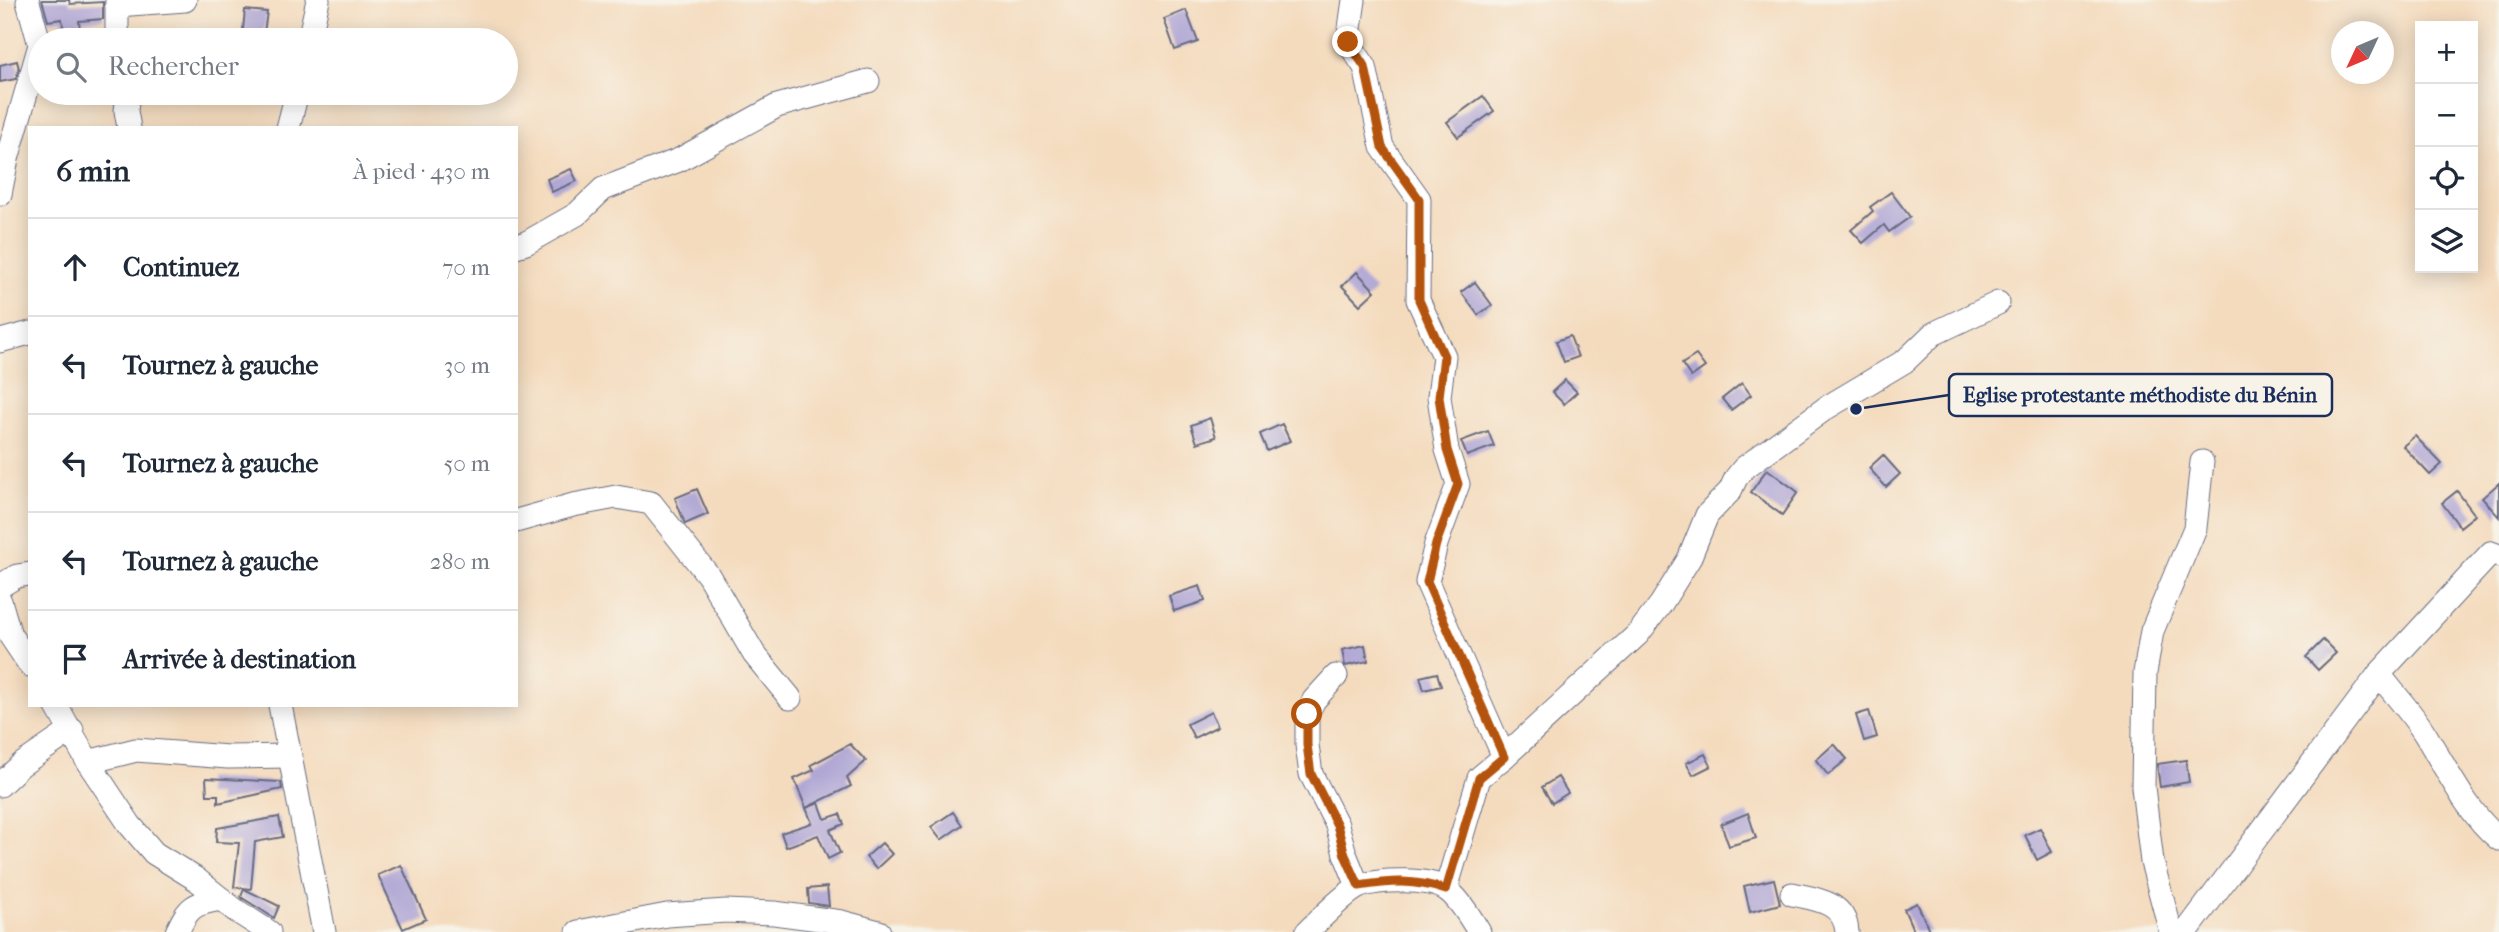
<!DOCTYPE html>
<html lang="fr">
<meta charset="utf-8">
<style>
:root{--surface:#fff;--page:#f6f6f7;--text:#1f2937;--muted:#747a83;--line:#e0e1e3}
body{margin:0;font-family:"IM FELL French Canon",serif;background:var(--page);color:var(--text)}
.controls{position:absolute;right:21px;top:21px;display:grid;overflow:hidden;border-radius:0px;box-shadow:0 4px 18px #0003}
.controls button{width:63px;height:63px;display:grid;place-items:center;padding:0;border:0;border-bottom:2px solid var(--line);background:var(--surface);color:var(--text);font:35px sans-serif}
.compass{position:absolute;left:2331px;top:21px;width:63px;height:63px;border-radius:50%;background:var(--surface);box-shadow:0 4px 18px #0003;rotate:226deg}
.stop{position:absolute;width:21px;height:21px;margin:-16px;border:5px solid #b45309;border-radius:50%;background:#fff}
.stop.end{background:#b45309;border-color:#fff;box-shadow:0 2px 7px #0008}
.list{margin:0;padding:0;list-style:none}
h2{display:flex;justify-content:space-between;align-items:center;height:91px;margin:0;padding:0 28px;font-size:30px}
h2 small{font-size:23px;font-weight:400;color:var(--muted)}
.list li{display:grid;grid-template-columns:46px 1fr auto;gap:21px;align-items:center;box-sizing:border-box;height:98px;padding:0 28px;border-top:2px solid var(--line)}
.list b{display:block;font-size:26px;white-space:nowrap}
.list em{font-size:23px;font-style:normal;color:var(--muted)}
.icon{flex:none;width:38px;height:38px;fill:none;stroke:currentColor;stroke-width:2;stroke-linecap:round;stroke-linejoin:round}
.map{position:relative;flex:none;width:2499px;height:932px;overflow:hidden}
.search{position:absolute;background:var(--surface);box-shadow:0 4px 18px #0003;left:28px;top:28px;width:490px;height:77px;display:flex;align-items:center;gap:18px;box-sizing:border-box;padding:0 24px;border-radius:38px;color:var(--muted);font-size:26px}
.panel{position:absolute;background:var(--surface);box-shadow:0 4px 18px #0003;left:28px;top:126px;width:490px;height:581px;border-radius:0px}
.map>svg:first-child{display:block}
</style>
<div class="map">
<svg width="2499" height="932" viewBox="0 0 2499 932">
<rect width="100%" height="100%" fill="#f7f3e8"/>
<filter id="ink" filterUnits="userSpaceOnUse"><feTurbulence type="fractalNoise" baseFrequency=".0143" numOctaves="2"/><feDisplacementMap in="SourceGraphic" scale="14" xChannelSelector="R" yChannelSelector="G"/><feConvolveMatrix kernelMatrix="1 2 1 2 8 2 1 2 1" color-interpolation-filters="sRGB"/></filter>
<filter id="wash" filterUnits="userSpaceOnUse"><feTurbulence type="fractalNoise" baseFrequency=".00686" numOctaves="4" result="noise"/><feDisplacementMap in="SourceGraphic" scale="28" xChannelSelector="R" yChannelSelector="G"/><feGaussianBlur stdDeviation="1.57" result="paint"/><feColorMatrix in="noise" values="0 0 0 0 0 0 0 0 0 0 0 0 0 0 0 0 0 1.4 0 .05"/><feComposite in="paint" operator="in"/></filter>
<g filter="url(#wash)">
<rect width="100%" height="100%" fill="#f4dbbe"/>
<g id="blocks">
<!-- building -->
<g fill="#b1a7d5">
<path d="M42,0H69L70,4L103,2V19L79,21L81,40H65L62,19L48,21Z"/>
<path d="M245,10L267,12L263,40L242,39Z"/>
<path d="M1186,10L1198,42L1175,50L1164,19Z"/>
<path d="M17,61L19,69L16,79L0,82V65Z"/>
<path d="M1483,96L1494,111L1458,137L1447,122Z"/>
<path d="M571,169L577,181L552,192L547,179Z"/>
<path d="M1891,192L1910,217L1889,232L1884,225L1863,243L1851,230L1873,211L1870,207Z"/>
<path d="M1357,272L1375,291L1360,305L1342,286Z"/>
<path d="M1475,282L1492,305L1478,315L1461,292Z"/>
<path d="M1570,336L1578,357L1564,362L1556,341Z"/>
<path d="M1696,355L1705,367L1691,377L1682,364Z"/>
<path d="M1565,380L1577,392L1564,404L1552,392Z"/>
<path d="M1742,383L1751,395L1731,410L1722,399Z"/>
<path d="M1210,418L1216,437L1197,443L1191,425Z"/>
<path d="M1282,424L1290,441L1267,451L1260,434Z"/>
<path d="M1488,431L1494,446L1467,456L1461,441Z"/>
<path d="M2415,436L2442,464L2430,475L2403,446Z"/>
<path d="M1883,455L1900,474L1886,487L1869,468Z"/>
<path d="M1767,469L1798,492L1782,515L1751,492Z"/>
<path d="M2499,483V517L2482,498Z"/>
<path d="M697,489L708,514L685,524L675,498Z"/>
<path d="M2457,491L2475,515L2460,527L2442,503Z"/>
<path d="M1200,586L1205,601L1174,611L1169,596Z"/>
<path d="M2323,640L2336,653L2318,670L2306,657Z"/>
<path d="M1365,645L1368,661L1345,666L1342,650Z"/>
<path d="M1437,673L1441,686L1424,690L1420,677Z"/>
<path d="M1869,711L1877,737L1864,741L1856,715Z"/>
<path d="M1211,712L1218,726L1194,738L1187,724Z"/>
<path d="M850,744L866,761L847,778L851,786L806,808L794,779L814,770L811,765Z"/>
<path d="M1834,744L1847,759L1828,775L1816,760Z"/>
<path d="M1705,754L1711,766L1693,775L1686,763Z"/>
<path d="M2186,760L2189,782L2160,787L2157,764Z"/>
<path d="M1558,777L1568,793L1552,803L1542,787Z"/>
<path d="M206,778L281,782L282,789L218,803V795H207Z"/>
<path d="M819,803L825,819L840,814L844,824L830,830L840,853L828,859L818,835L786,847L781,833L812,823L806,808Z"/>
<path d="M953,812L962,825L941,840L931,827Z"/>
<path d="M1748,813L1756,838L1729,846L1721,824Z"/>
<path d="M279,817L283,837L255,842L251,889L234,887L239,843L216,842L217,828Z"/>
<path d="M2040,828L2052,852L2037,860L2025,835Z"/>
<path d="M882,843L892,854L876,869L866,857Z"/>
<path d="M401,865L426,919L403,929L378,875Z"/>
<path d="M1774,879L1780,904L1750,912L1744,886Z"/>
<path d="M827,887L829,906L809,903L808,889Z"/>
<path d="M244,889L279,906L274,918L241,897Z"/>
<path d="M1917,903L1930,932H1914L1904,909Z"/>
</g>
</g>
</g>
<g filter="url(#ink)">
<use href="#blocks" fill-opacity="0" stroke="#676b80" stroke-width="2"/>
<g fill="none" stroke-linecap="round" stroke-linejoin="round">
<!-- minor casing -->
<g stroke="#676b80" stroke-width="25">
<g id="minor">
<path d="M117,0V30L121,40"/>
<path d="M1354,0L1348,42L1365,67L1382,147L1419,199L1418,300L1444,356L1439,397L1447,450L1458,484L1436,544L1427,582L1504,757L1479,778L1446,889"/>
<path d="M117,5L185,0"/>
<path d="M309,40L318,0"/>
<path d="M128,93L126,111L129,128"/>
<path d="M288,128L297,93"/>
<path d="M0,194L7,159L40,45L28,2"/>
<path d="M516,246L526,243L577,214L603,189L679,160L777,106L868,81"/>
<path d="M0,341L30,333"/>
<path d="M516,521L573,505L616,497L651,503L708,575L754,654L790,698"/>
<path d="M0,586L17,576L30,574"/>
<path d="M0,601L10,635L30,665"/>
<path d="M2379,674C2394,694 2412,713 2425,734C2446,768 2468,814 2499,839"/>
<path d="M1336,676L1314,700L1307,714V745L1311,774L1337,825L1345,854L1358,886"/>
<path d="M56,705L88,762L130,825L154,853L196,879L235,910L269,932"/>
<path d="M280,705L324,932"/>
<path d="M1504,757L1638,634L1661,604L1689,559L1707,515L1730,491L1736,478L1744,468L1826,408L1905,361L1933,334L1998,303"/>
<path d="M88,762L136,750L228,757L288,756"/>
<path d="M0,785L21,765L72,730"/>
<path d="M1792,894C1816,899 1845,902 1847,932"/>
<path d="M177,932C189,906 193,904 221,899"/>
<path d="M578,932L667,915L726,911L774,913L842,922L879,932"/>
<path d="M1307,932C1318,921 1347,891 1360,886C1381,879 1427,878 1446,889C1458,897 1472,920 1479,932"/>
<path d="M2171,932L2152,862L2143,787L2145,673L2152,631L2195,528L2202,462"/>
<path d="M2186,932L2379,674L2491,553L2499,556"/>
</g>
</g>
<!-- minor -->
<use href="#minor" stroke="#fff" stroke-width="23"/>
</g>
</g>
<g fill="none" stroke-linecap="round" stroke-linejoin="round" filter="url(#ink)">
<!-- route -->
<path stroke="#b45309" stroke-width="9" d="M1307,714V745L1311,774L1337,825L1345,855L1359,886C1391,881 1414,879 1446,890L1479,778L1504,757L1427,582L1436,544L1458,484L1447,450L1439,397L1444,356L1419,300V199L1382,147L1365,67L1348,42"/>
</g>
<!-- callouts -->
<path fill="none" stroke="#1b2f5e" stroke-width="2.5" d="M1856 409L1949 395"/>
<circle fill="#1b2f5e" stroke="#f7f3e8" stroke-width="2.5" cx="1856" cy="409" r="7"/>
<rect fill="#f7f3e8" stroke="#1b2f5e" stroke-width="2.5" x="1949" y="374" width="383" height="42" rx="7"/>
<g font-size="21" text-anchor="middle" font-weight="bold" fill="#1b2f5e">
<text x="2140" y="402">Eglise protestante méthodiste du Bénin</text>
</g>
</svg>
<div class="controls">
<button>+</button>
<button>−</button>
<button><svg class="icon" aria-label="locate" viewBox="0 0 24 24"><circle cx="12" cy="12" r="6"/><path d="M12 2v4M12 18v4M2 12h4M18 12h4"/></svg></button>
<button><svg class="icon" aria-label="layers" viewBox="0 0 24 24"><path d="M12 4l9 5-9 5-9-5zM3 14l9 5 9-5"/></svg></button>
</div>
<svg class="compass" viewBox="-18 -18 36 36"><path d="M0-13l5 13h-10z" fill="#e53935"/><path d="M0 13l5-13h-10z" fill="#747a83"/></svg>
<div class="stop" style="left:1307px;top:714px"></div>
<div class="stop end" style="left:1348px;top:42px"></div>
<div class="search"><svg class="icon" aria-label="search" viewBox="0 0 24 24"><circle cx="10" cy="10" r="6"/><path d="M15 15l6 6"/></svg>Rechercher</div>
<section class="panel">
<h2>6 min<small>À pied · 430 m</small></h2>
<ul class="list">
<li><svg class="icon" aria-label="ahead" viewBox="0 0 24 24"><path d="M12 20V5M6 11l6-6 6 6"/></svg><div><b>Continuez</b></div><em>70 m</em></li>
<li><svg class="icon" aria-label="left" viewBox="0 0 24 24"><path d="M17 20v-9H6M10 6l-5 5 5 5"/></svg><div><b>Tournez à gauche</b></div><em>30 m</em></li>
<li><svg class="icon" aria-label="left" viewBox="0 0 24 24"><path d="M17 20v-9H6M10 6l-5 5 5 5"/></svg><div><b>Tournez à gauche</b></div><em>50 m</em></li>
<li><svg class="icon" aria-label="left" viewBox="0 0 24 24"><path d="M17 20v-9H6M10 6l-5 5 5 5"/></svg><div><b>Tournez à gauche</b></div><em>280 m</em></li>
<li><svg class="icon" aria-label="arrive" viewBox="0 0 24 24"><path d="M6 21V4h12l-3 4 3 4H6"/></svg><div><b>Arrivée à destination</b></div></li>
</ul>
</section>
</div>
